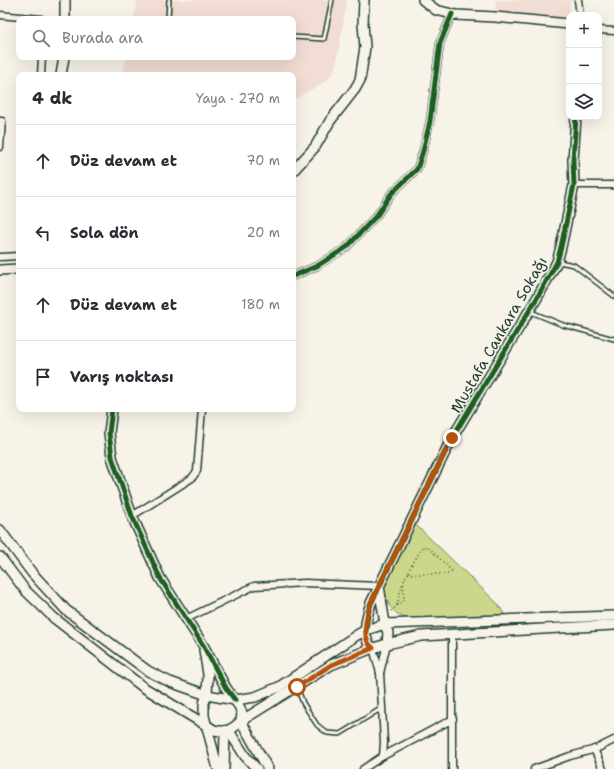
<!DOCTYPE html>
<html lang="tr">
<meta charset="utf-8">
<style>
:root{--surface:#fff;--page:#f7f7f7;--text:#2b2b33;--muted:#7c7c81;--line:#e1e1e2}
body{margin:0;font-family:"Shantell Sans",sans-serif;background:var(--page);color:var(--text)}
.controls{position:absolute;right:12px;top:12px;display:grid;overflow:hidden;border-radius:8px;box-shadow:0 4px 16px #0002}
.controls button{width:36px;height:36px;display:grid;place-items:center;padding:0;border:0;border-bottom:1px solid var(--line);background:var(--surface);color:var(--text);font:20px sans-serif}
.stop{position:absolute;width:12px;height:12px;margin:-9px;border:3px solid #b45309;border-radius:50%;background:#fff}
.stop.end{background:#b45309;border-color:#fff;box-shadow:0 1px 4px #0008}
.list{margin:0;padding:0;list-style:none}
h2{display:flex;justify-content:space-between;align-items:center;height:52px;margin:0;padding:0 16px;font-size:17px}
h2 small{font-size:13px;font-weight:400;color:var(--muted)}
.list li{display:grid;grid-template-columns:26px 1fr auto;gap:12px;align-items:center;box-sizing:border-box;height:72px;padding:0 16px;border-top:1px solid var(--line)}
.list b{display:block;font-size:15px;white-space:nowrap}
.list em{font-size:13px;font-style:normal;color:var(--muted)}
.icon{flex:none;width:22px;height:22px;fill:none;stroke:currentColor;stroke-width:2;stroke-linecap:round;stroke-linejoin:round}
.map{position:relative;flex:none;width:614px;height:769px;overflow:hidden}
.search{position:absolute;background:var(--surface);box-shadow:0 4px 16px #0002;left:16px;top:16px;width:280px;height:44px;display:flex;align-items:center;gap:10px;box-sizing:border-box;padding:0 14px;border-radius:8px;color:var(--muted);font-size:15px}
.panel{position:absolute;background:var(--surface);box-shadow:0 4px 16px #0002;left:16px;top:72px;width:280px;height:340px;border-radius:8px}
.map>svg:first-child{display:block}
</style>
<div class="map">
<svg width="614" height="769" viewBox="0 0 614 769">
<rect width="100%" height="100%" fill="#f7f3e8"/>
<filter id="ink" filterUnits="userSpaceOnUse"><feTurbulence type="fractalNoise" baseFrequency=".025" numOctaves="2"/><feDisplacementMap in="SourceGraphic" scale="8" xChannelSelector="R" yChannelSelector="G"/><feConvolveMatrix kernelMatrix="1 2 1 2 8 2 1 2 1" color-interpolation-filters="sRGB"/></filter>
<g filter="url(#ink)">
<!-- built -->
<g fill="#f1ddd3">
<path d="M137,0H347L336,65L333,73L325,82L293,100V75H121L127,57H293V19H134Z"/>
<path d="M496,0H570V15L569,18H562L495,13Z"/>
</g>
<!-- green -->
<path fill="#cbd88b" stroke="#758a60" d="M415,524L498,604L506,617L410,619C395,617 385,603 384,589Z"/>
<g fill="none" stroke-linecap="round" stroke-linejoin="round">
<!-- lane casing -->
<g stroke="#1f3d34" stroke-width="6">
<g id="lane">
<path d="M168,19L169,0"/>
<path d="M293,37L324,39L332,0"/>
<path d="M559,262L574,265L614,296"/>
<path d="M531,312L563,325L614,339"/>
<path d="M297,687L303,703L317,725L327,733L340,734L382,708"/>
</g>
</g>
<!-- street casing -->
<g stroke="#1f3d34" stroke-width="9">
<g id="street">
<path d="M578,0L580,15"/>
<path d="M0,15L41,19"/>
<path d="M599,30L614,31"/>
<path d="M41,75L42,57"/>
<path d="M0,121H2L0,147"/>
<path d="M574,185H614"/>
<path d="M0,257L19,256"/>
<path d="M293,276L317,266L347,247L377,215L391,194L417,169L423,151L430,121L440,43L452,14"/>
<path d="M132,516L192,478L197,471L202,409"/>
<path d="M186,619L254,586L305,583L379,586"/>
<path d="M452,634V769"/>
<path d="M373,648L380,673L387,644"/>
<path d="M380,673L384,742L383,756"/>
<path d="M594,749L603,769"/>
<path d="M363,769L383,756L453,719"/>
<path d="M534,769L570,756L596,749L614,740"/>
</g>
</g>
<!-- secondary casing -->
<g stroke="#1f3d34" stroke-width="12">
<g id="secondary">
<path d="M65,0V19"/>
<path d="M423,0L436,10L456,15L495,17L569,24"/>
<path d="M61,75L64,57"/>
<path d="M293,171L315,147L330,121L355,89L360,80L365,47L363,24L364,0"/>
<path d="M0,270L19,269"/>
<path d="M112,409L109,433L112,457L132,516L160,578L203,645L226,688L239,706L242,713L241,721L268,769"/>
<path d="M0,530L32,573L66,610L148,671L170,682L207,695L235,700L255,697L279,687L357,635L366,630L385,624L614,616"/>
<path d="M0,557L25,590L54,618L143,687L214,730C226,733 232,730 241,721L331,665L370,649L387,644L421,636L614,625"/>
<path d="M379,586L385,624L388,633L387,644"/>
<path d="M373,648C360,639 367,615 371,603L452,438L537,298L557,262L561,247L574,185L573,160L576,117"/>
<path d="M204,650L208,674L207,695L204,703V716L218,769"/>
<path d="M229,731L245,756L257,769"/>
<path d="M224,769L225,731"/>
</g>
</g>
<!-- path -->
<g stroke="#1f3d34" stroke-width="1.5" stroke-dasharray="1 3" stroke-linecap="butt">
<path d="M397,605L403,582"/>
<path d="M391,611L404,600C404,591 401,579 409,573L413,574H451L453,572L430,549L423,546L409,570V573"/>
</g>
<!-- lane -->
<use href="#lane" stroke="#f7f3e8" stroke-width="3"/>
<!-- street -->
<use href="#street" stroke="#f7f3e8" stroke-width="6"/>
<!-- secondary -->
<use href="#secondary" stroke="#f7f3e8" stroke-width="9"/>
<!-- cycleway casing -->
<g stroke="#f7f3e8" stroke-width="8">
<g id="cycleway">
<path d="M293,276L317,266L347,247L377,215L391,194L417,169L423,151L430,121L440,43L452,14"/>
<path d="M112,409L109,433L112,457L132,516L160,578L203,645L226,688L235,700"/>
<path d="M366,630L368,613L371,603L452,438L537,298L557,262L561,247L574,185L573,160L576,117"/>
</g>
</g>
<!-- cycleway -->
<use href="#cycleway" stroke="#1b5e20" stroke-width="5"/>
</g>
</g>
<g fill="none" stroke-linecap="round" stroke-linejoin="round" filter="url(#ink)">
<!-- route -->
<path stroke="#b45309" stroke-width="5" d="M297,687L331,665L373,648C360,639 367,615 371,603L452,438"/>
</g>
<g text-anchor="middle" dominant-baseline="central" stroke-width="3" stroke-linejoin="round" paint-order="stroke">
<!-- street labels -->
<g font-size="15" fill="#1f3d34" stroke="#f7f3e8">
<text transform="translate(499 335) rotate(-60)">Mustafa Cankara Sokağı</text>
</g>
</g>
</svg>
<div class="controls">
<button>+</button>
<button>−</button>
<button><svg class="icon" aria-label="layers" viewBox="0 0 24 24"><path d="M12 4l9 5-9 5-9-5zM3 14l9 5 9-5"/></svg></button>
</div>
<div class="stop" style="left:297px;top:687px"></div>
<div class="stop end" style="left:452px;top:438px"></div>
<div class="search"><svg class="icon" aria-label="search" viewBox="0 0 24 24"><circle cx="10" cy="10" r="6"/><path d="M15 15l6 6"/></svg>Burada ara</div>
<section class="panel">
<h2>4 dk<small>Yaya · 270 m</small></h2>
<ul class="list">
<li><svg class="icon" aria-label="ahead" viewBox="0 0 24 24"><path d="M12 20V5M6 11l6-6 6 6"/></svg><div><b>Düz devam et</b></div><em>70 m</em></li>
<li><svg class="icon" aria-label="left" viewBox="0 0 24 24"><path d="M17 20v-9H6M10 6l-5 5 5 5"/></svg><div><b>Sola dön</b></div><em>20 m</em></li>
<li><svg class="icon" aria-label="ahead" viewBox="0 0 24 24"><path d="M12 20V5M6 11l6-6 6 6"/></svg><div><b>Düz devam et</b></div><em>180 m</em></li>
<li><svg class="icon" aria-label="arrive" viewBox="0 0 24 24"><path d="M6 21V4h12l-3 4 3 4H6"/></svg><div><b>Varış noktası</b></div></li>
</ul>
</section>
</div>
